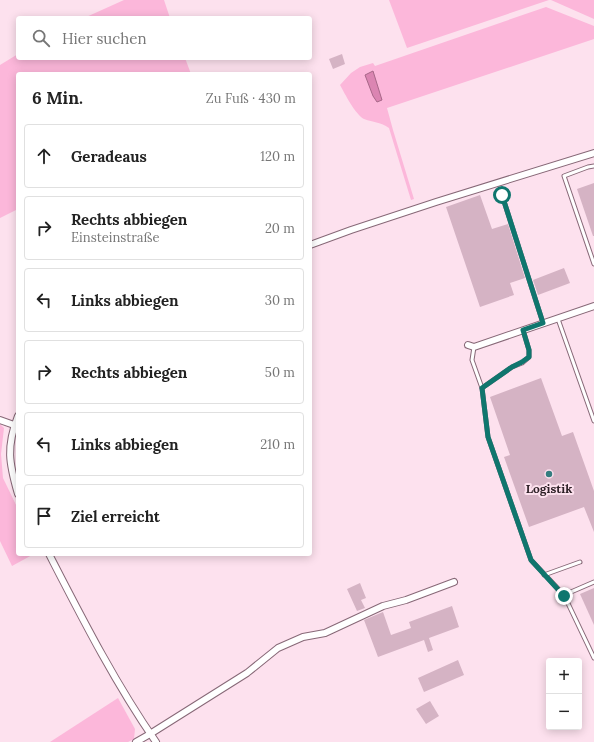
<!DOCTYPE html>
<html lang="de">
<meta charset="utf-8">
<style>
:root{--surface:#fff;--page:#f2f2f2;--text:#222;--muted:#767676;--line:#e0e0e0}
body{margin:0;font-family:Lora,serif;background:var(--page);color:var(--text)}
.controls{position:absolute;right:12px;bottom:12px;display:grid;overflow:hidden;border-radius:4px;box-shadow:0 2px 10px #0003}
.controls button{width:36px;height:36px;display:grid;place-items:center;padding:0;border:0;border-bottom:1px solid var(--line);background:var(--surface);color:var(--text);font:20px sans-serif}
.stop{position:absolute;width:12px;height:12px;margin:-9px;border:3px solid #0f766e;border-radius:50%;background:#fff}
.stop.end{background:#0f766e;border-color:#fff;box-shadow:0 1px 4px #0008}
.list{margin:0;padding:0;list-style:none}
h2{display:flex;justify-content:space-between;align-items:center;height:52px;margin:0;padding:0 16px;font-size:17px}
h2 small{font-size:13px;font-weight:400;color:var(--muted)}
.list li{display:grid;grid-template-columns:26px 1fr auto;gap:12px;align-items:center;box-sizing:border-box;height:64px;margin:0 8px 8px;padding:0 8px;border:1px solid var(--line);border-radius:4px}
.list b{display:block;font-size:15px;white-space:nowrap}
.list p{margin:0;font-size:13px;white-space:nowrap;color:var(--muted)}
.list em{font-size:13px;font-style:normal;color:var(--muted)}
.icon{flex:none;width:22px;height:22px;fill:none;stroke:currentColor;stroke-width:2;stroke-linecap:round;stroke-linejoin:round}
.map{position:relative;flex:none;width:594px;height:742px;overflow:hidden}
.search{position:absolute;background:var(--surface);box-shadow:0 2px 10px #0003;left:16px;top:16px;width:296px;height:44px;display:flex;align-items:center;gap:10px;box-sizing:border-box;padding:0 14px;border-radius:4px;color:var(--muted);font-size:15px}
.panel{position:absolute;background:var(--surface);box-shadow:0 2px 10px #0003;left:16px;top:72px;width:296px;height:484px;border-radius:4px}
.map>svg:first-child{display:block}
</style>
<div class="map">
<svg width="594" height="742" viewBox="0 0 594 742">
<rect width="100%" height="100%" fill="#fde1ee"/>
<!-- green -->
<g fill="#fcb7da">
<path d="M124,0H164L170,18H84Z"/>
<path d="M389,0H549L407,48Z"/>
<path d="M551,0H594V19Z"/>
<path d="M546,7L594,26V39L387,108L393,130L414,199L411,200L389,128C379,121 374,123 364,119C355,114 345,94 340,85L351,73L360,67L373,63L375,66Z"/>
<path d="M18,54V58H185L191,74H18V209L0,218V65Z"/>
<path d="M0,424L4,428L1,454L3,478L18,509V554H34L12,566L0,541Z"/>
<path d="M118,698L135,729L134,739L128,742H50Z"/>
</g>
<!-- water -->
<path fill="#db85b2" stroke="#a76788" d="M373,71L382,100L377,102L373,96L365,75Z"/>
<!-- building -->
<g fill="#d5b3c4">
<path d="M342,54L345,64L333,69L329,59Z"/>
<path d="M594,183V236H593L577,189Z"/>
<path d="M480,195L492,229L508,224L525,278L510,283L514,295L480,307L446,207Z"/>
<path d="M564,268L570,283L538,295L533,280Z"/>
<path d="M541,378L562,436L573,432L594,491V532L584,507L529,527L504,457L510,455L490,397Z"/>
<path d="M360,583L366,598L361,600L365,608L357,611L347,589Z"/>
<path d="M594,588V625L580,594Z"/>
<path d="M452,606L459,627L429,638L433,650L428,652L424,640L378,657L364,620L383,612L391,635L411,628L409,622Z"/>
<path d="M458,660L464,675L424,692L418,678Z"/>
<path d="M430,701L439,716L426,724L416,709Z"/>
</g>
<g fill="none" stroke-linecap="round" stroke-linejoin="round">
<!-- service casing -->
<g stroke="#876877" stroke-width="5">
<g id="service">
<path d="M594,166L588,167L564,176L594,264"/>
<path d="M502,195L543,323"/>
<path d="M558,319L594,421"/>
<path d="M474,347L472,360L482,388L488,437L531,560L564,595L594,658"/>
<path d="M482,388L512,367L522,363L529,357V350L523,330"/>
<path d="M544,575L580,562"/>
<path d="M564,595L594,582"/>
</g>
</g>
<!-- minor casing -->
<g stroke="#876877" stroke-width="8">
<g id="minor">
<path d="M310,245L351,230L436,202L594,153"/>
<path d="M468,345L474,347L594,306"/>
<path d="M18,416C6,447 9,463 18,494"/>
<path d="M0,420L14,425"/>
<path d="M49,554C82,618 115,683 156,742"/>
<path d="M136,742L150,734L247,673L278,648L303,637L325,633L383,606L406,600L454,582"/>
</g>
</g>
<!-- service -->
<use href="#service" stroke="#fff" stroke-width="3"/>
<!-- minor -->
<use href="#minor" stroke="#fff" stroke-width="6"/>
</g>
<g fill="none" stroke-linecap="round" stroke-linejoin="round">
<!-- route -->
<path stroke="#0f766e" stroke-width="5" d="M502,195L543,323L523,330L529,350V357L522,362L512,367L482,388L488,437L531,560L564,596"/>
</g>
<!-- markers -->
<circle fill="#347d7f" stroke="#fde1ee" stroke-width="1.5" cx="549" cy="474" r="4"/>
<g text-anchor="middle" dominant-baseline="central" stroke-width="4" stroke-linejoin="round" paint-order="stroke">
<!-- poi labels -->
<g font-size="12" font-weight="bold" fill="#2e2127" stroke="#fde1ee">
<text x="549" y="488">Logistik</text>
</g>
</g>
</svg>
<div class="controls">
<button>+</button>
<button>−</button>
</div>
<div class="stop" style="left:502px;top:195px"></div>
<div class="stop end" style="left:564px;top:596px"></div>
<div class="search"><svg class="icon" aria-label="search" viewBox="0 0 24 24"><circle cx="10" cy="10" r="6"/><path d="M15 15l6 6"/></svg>Hier suchen</div>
<section class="panel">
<h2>6 Min.<small>Zu Fuß · 430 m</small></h2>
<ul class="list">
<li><svg class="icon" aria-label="ahead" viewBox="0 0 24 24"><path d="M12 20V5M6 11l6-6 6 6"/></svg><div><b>Geradeaus</b></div><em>120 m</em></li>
<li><svg class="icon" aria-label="right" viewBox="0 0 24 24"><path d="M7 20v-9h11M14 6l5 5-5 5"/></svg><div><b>Rechts abbiegen</b><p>Einsteinstraße</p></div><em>20 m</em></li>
<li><svg class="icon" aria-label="left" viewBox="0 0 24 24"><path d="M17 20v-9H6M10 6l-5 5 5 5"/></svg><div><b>Links abbiegen</b></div><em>30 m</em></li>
<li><svg class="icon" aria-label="right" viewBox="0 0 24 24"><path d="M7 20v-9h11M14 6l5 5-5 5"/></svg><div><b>Rechts abbiegen</b></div><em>50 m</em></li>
<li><svg class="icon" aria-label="left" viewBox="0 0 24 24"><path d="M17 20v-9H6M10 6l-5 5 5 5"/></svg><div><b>Links abbiegen</b></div><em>210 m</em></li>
<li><svg class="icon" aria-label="arrive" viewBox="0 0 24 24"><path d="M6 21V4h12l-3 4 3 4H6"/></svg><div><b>Ziel erreicht</b></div></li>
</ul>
</section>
</div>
